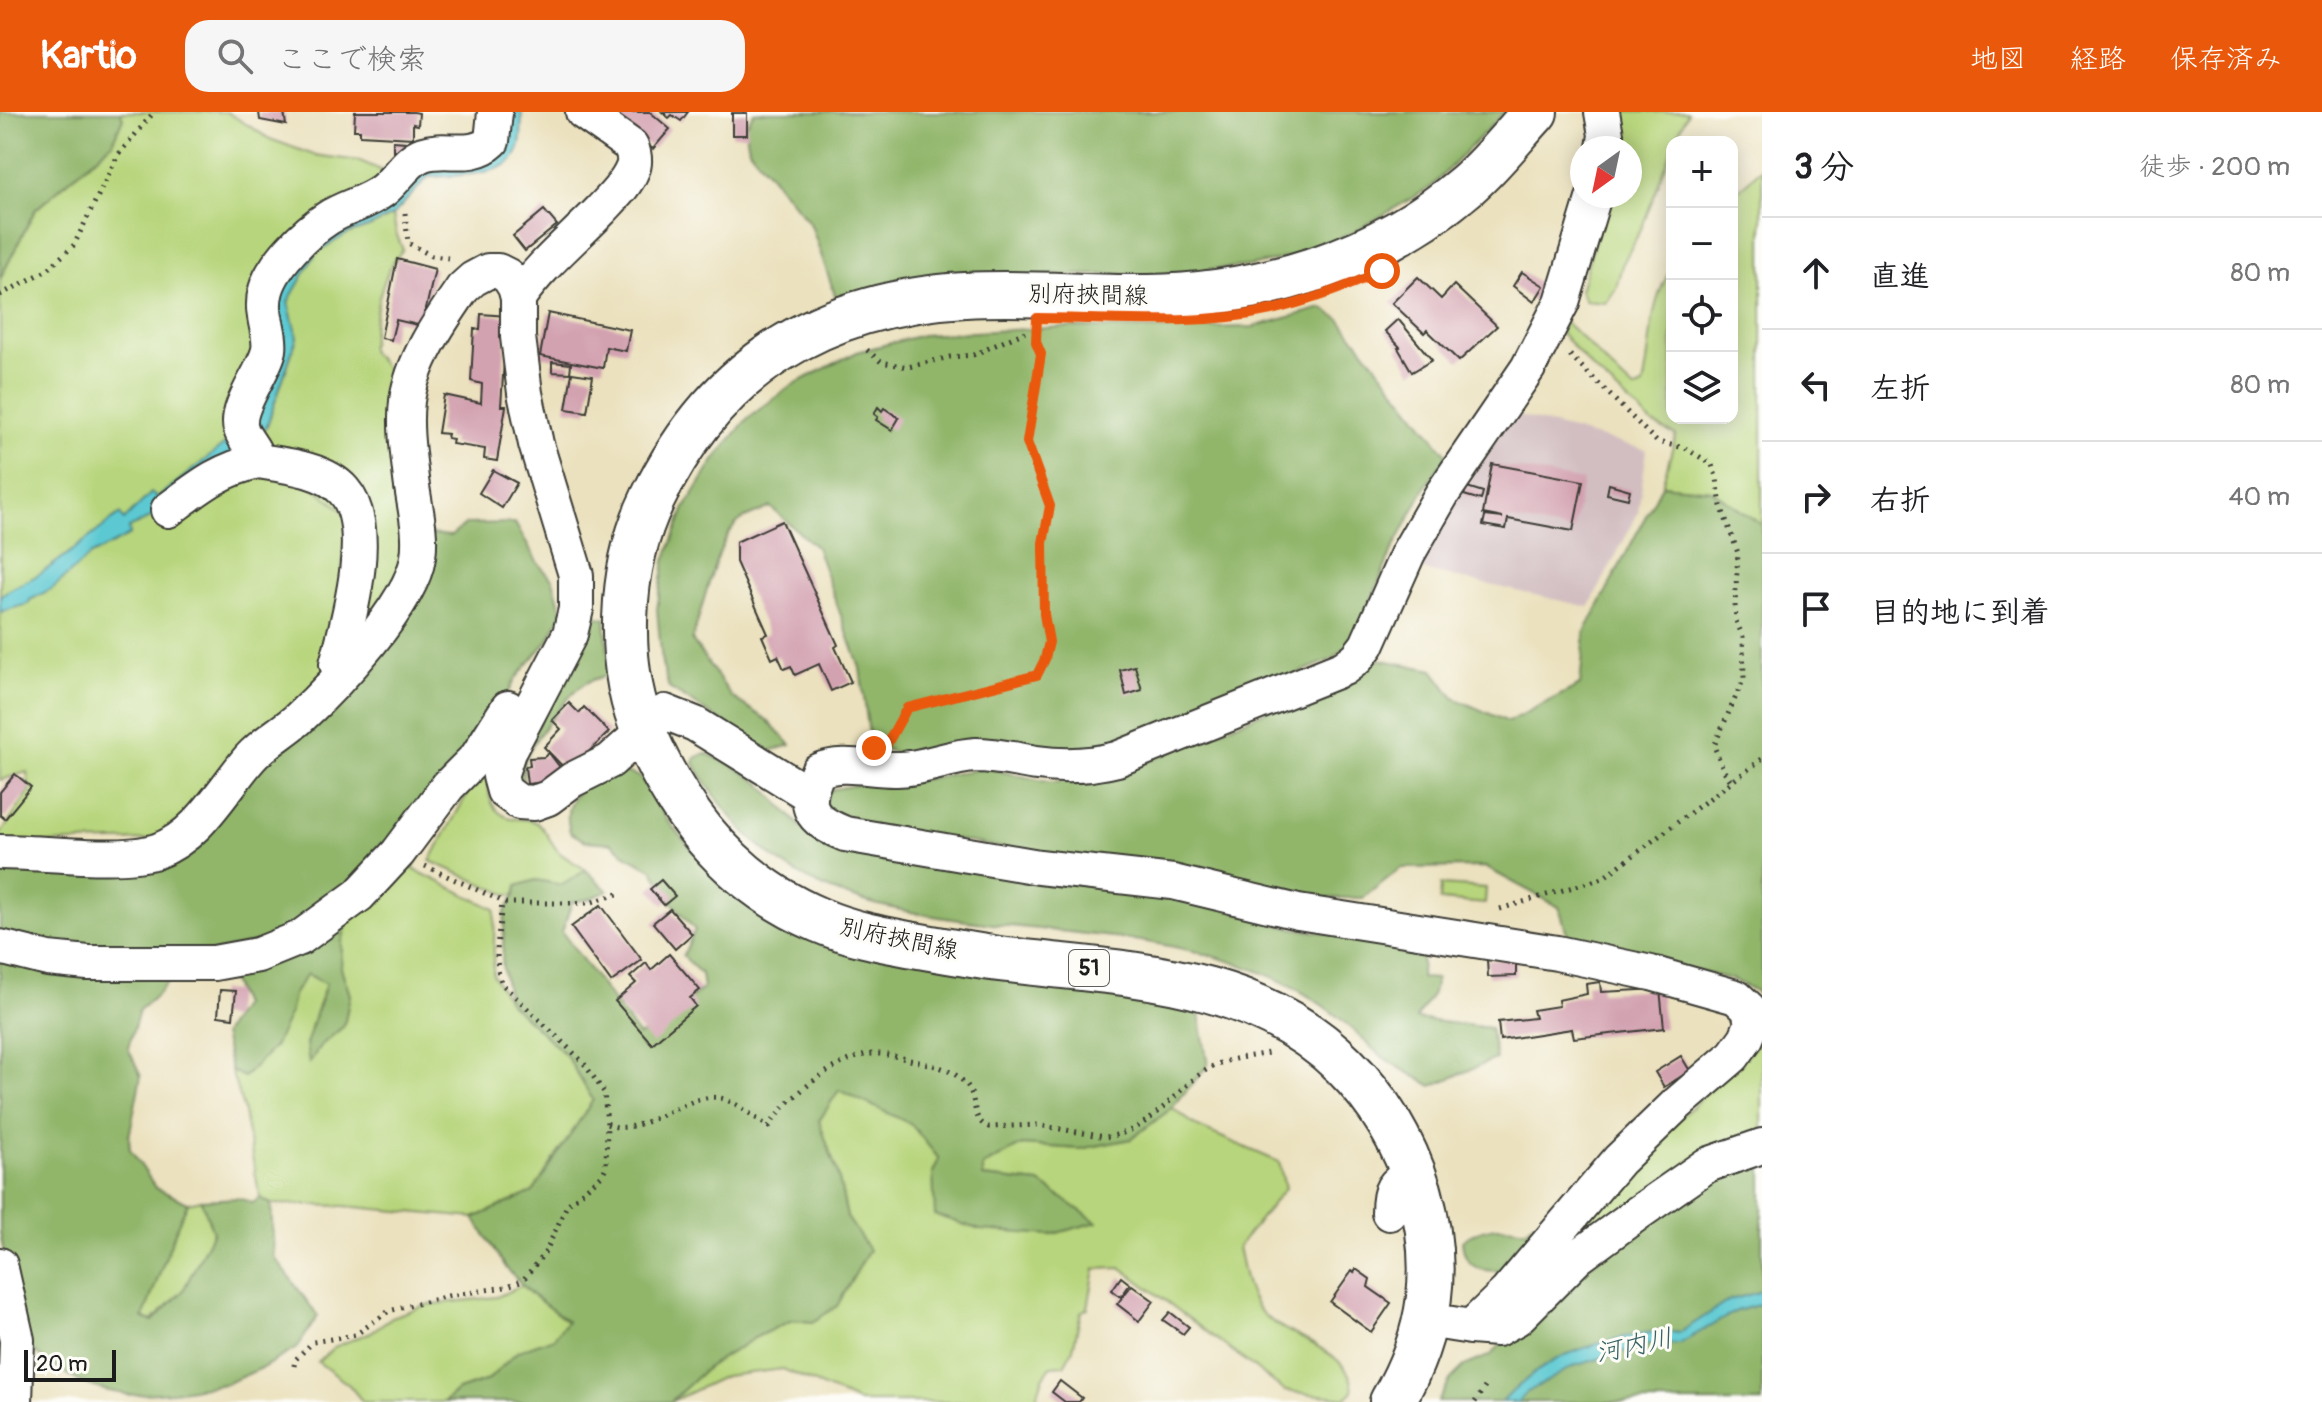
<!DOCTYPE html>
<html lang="ja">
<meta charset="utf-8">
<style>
:root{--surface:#fff;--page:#f6f6f6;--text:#202124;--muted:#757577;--line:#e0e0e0;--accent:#ea580c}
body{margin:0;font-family:Pangolin,"Klee One",sans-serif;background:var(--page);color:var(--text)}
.controls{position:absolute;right:24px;top:24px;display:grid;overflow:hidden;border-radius:16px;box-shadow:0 4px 20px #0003}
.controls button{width:72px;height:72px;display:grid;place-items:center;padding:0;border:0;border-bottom:2px solid var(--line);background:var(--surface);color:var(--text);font:40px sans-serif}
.compass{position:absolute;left:1570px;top:24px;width:72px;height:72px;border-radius:50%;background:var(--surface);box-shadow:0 4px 20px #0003;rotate:213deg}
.scale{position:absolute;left:24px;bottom:20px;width:92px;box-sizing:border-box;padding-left:8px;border:4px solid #1c1c1c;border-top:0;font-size:22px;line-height:28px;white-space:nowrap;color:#1c1c1c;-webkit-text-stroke:6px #fdfcf7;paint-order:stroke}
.stop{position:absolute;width:24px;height:24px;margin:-18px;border:6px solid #ea580c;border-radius:50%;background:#fff}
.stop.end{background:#ea580c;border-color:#fff;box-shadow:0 2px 8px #0008}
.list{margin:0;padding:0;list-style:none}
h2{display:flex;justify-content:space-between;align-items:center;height:104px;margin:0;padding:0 32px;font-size:34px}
h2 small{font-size:26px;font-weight:400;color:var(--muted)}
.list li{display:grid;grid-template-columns:52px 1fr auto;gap:24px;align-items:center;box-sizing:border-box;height:112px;padding:0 32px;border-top:2px solid var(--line)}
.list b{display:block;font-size:30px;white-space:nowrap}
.list em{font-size:26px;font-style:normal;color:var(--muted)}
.icon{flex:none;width:44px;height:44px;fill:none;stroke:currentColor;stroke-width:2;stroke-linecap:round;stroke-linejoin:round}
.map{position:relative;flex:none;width:1762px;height:1290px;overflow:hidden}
header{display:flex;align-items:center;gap:48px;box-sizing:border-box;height:112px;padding:0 40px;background:var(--accent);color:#fff}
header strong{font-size:38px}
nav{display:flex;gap:44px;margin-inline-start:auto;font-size:28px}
.search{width:560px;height:72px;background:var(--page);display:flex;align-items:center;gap:20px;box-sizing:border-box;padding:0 28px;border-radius:24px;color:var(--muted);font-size:30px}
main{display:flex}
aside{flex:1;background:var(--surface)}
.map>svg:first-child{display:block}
</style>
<header>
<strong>Kartio</strong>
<div class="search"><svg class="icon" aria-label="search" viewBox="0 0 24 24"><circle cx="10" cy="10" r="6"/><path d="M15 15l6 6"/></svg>ここで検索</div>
<nav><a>地図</a><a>経路</a><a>保存済み</a></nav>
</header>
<main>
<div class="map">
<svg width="1762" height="1290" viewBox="0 0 1762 1290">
<rect width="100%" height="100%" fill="#fdfcf7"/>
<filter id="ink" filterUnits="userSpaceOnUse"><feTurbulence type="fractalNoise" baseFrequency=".0125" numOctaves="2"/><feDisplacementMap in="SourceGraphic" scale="16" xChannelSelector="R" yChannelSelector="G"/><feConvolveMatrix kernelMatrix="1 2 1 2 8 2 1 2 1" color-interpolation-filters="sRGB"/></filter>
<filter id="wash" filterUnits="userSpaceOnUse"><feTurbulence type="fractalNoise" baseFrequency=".006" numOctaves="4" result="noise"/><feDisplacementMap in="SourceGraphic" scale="32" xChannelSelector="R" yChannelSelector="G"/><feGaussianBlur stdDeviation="1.8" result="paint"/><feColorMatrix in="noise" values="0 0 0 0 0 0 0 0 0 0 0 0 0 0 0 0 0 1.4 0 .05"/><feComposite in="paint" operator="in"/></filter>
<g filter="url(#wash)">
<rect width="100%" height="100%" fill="#ebe1be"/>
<!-- industrial -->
<path fill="#d2bec1" d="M1512,302L1647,338L1638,401L1589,495L1418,457L1437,417Z"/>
<!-- green -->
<g fill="#b7d57b" stroke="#6a784c" stroke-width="2">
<path d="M120,0H227L270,27L314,43L360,49L392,63L319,107L265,234L233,301L289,358L349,396L332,554L190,704L152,728L0,732V723L30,679L27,660L0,668V167L35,98L112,31L123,6Z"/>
<path d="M1618,0H1688L1675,30H1672V38L1642,115L1622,153L1616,176L1606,191L1585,189L1580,178L1608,84H1630V36H1618Z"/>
<path d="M1762,56V413L1711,378L1662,373L1676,323L1653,312L1591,255L1561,221L1564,210C1590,231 1609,257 1634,278L1643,274C1652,234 1648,191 1672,156V306H1732V84Z"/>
<path d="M393,103L396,121L403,138C380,160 374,208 370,239L398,269L409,443L341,548L359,412L257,329L266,316L297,226L288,190L297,171L316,141L325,134L347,122L371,114Z"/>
<path d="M501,621C494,647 474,690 507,705C516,709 530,705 537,711C547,718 551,733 560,741C567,747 578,752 586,758L562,773L536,768L517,774L515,783H508L430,749Z"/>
<path d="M437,713L413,757L495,797L493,863L509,890L566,943L593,988L533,1080L474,1106L343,1094L271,1092L260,1086L243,996L231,959L244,964L289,903L293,883L307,861L326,872C316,898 305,922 309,950L320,934L344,914L350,883L341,856L342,830L351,795Z"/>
<path d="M1441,773L1486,776L1485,792L1440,788Z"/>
<path d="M1762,926V1025L1537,1161L1609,1076Z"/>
<path d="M839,977L911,1012L939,1047L933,1061L1096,1110L1040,1071L983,1065V1054L1022,1033L1080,1037L1131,1027L1172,996L1198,1015L1279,1050L1285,1076L1238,1135C1243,1156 1246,1183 1261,1200C1286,1227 1352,1236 1353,1279L1346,1286L1285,1279L1122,1156L1095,1157L1088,1196L1081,1200L1073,1237L1064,1253L1051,1254L1043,1266L1035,1290H858L783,1257L725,1264L670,1290L709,1254L756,1225L792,1208L813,1210L847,1105L838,1063L819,1009Z"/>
<path d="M201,1088L213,1120L183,1179L152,1209L143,1206L180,1107L188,1091Z"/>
<path d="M522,1173L531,1182L567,1209L554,1226L518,1239L488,1268L458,1278L444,1290H363L349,1273L318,1250L334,1235L371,1220L392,1205L426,1193L497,1185Z"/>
</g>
<!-- forest -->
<g fill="#91b66b" stroke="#566944" stroke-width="2">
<path d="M0,0H120L123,6L112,31L35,98L0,167Z"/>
<path d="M754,0H1505L1431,75L1352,121L1295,144L1250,154L1161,162L1043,163L837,189L811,113L749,37L745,15Z"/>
<path d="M1322,196L1340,207L1447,343L1426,374L1392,439L1354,528L1333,547L1112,636L1034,637L1001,626L963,629L932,641H896L875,633L869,623L860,556L816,435L770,395C761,400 750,403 741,408C717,424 702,499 692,528L732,585L767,608L791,633L770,639L669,576L662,552L657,497L665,449L685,396L715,347L747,307L792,273L857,240L922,223L1063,215L1152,217L1253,215Z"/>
<path d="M1662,373L1711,378L1762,413V886L1754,878L1734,868L1569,828L1559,795L1485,755L1401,756L1363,786H1292L842,708L829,698L822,683L834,677L861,672L903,671L986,656L1048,670H1083L1128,658L1351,563L1378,547L1433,558L1454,586L1508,610L1580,573L1585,520Z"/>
<path d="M515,411L537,450L553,468L562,501L550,526L516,566L490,617L393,735L296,821L191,845L0,827V748L142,753L303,615L427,422L451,424L466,412Z"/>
<path d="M586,503L605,506L610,562C602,565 593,567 586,571C569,581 529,632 524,651C522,659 525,667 521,675L513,670Z"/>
<path d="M705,641L730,652L760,671L802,716L838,735L1203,790L1286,815L1422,836L1421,866L1436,867L1433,881L1416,907L1490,916L1496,947L1432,974C1415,964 1396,955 1380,943C1369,934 1360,923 1349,914C1320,889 1287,869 1250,856C1146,817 1025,822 916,801C868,792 822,780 781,751C744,725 717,690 694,652L695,646Z"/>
<path d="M625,660L640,665L667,708L719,769L1111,880L1198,896L1208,953L1172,996L1131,1027L1080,1037L1022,1033L983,1054V1065L1040,1071L1097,1110L1050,1123L980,1118L935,1103L933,1061L939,1047L911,1012L839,978L819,1009L838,1063L847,1105L869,1138L837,1194L813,1210L792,1208L756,1225L709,1254L670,1290H444L458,1278L488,1268L518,1239L554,1226L567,1209L531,1182L507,1157L474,1106L533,1080L593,988L566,943L509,890L502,852L505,800L515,783L517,774L536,768L562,773L586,758L608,779L589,787L572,790L562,820L639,924L703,877L701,862L683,844L695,818L675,794L652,757L627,744L612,731L585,729L570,720C559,681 591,664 625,660Z"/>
<path d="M351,795L342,830L341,856L350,883L344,914L320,934L309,952L306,932L326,872L307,862L293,883L289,903L274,935L244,965L231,959L223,922L242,893L232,870L209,857Z"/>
<path d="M0,843L175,859L159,881L139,898L128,936L141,964L129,1025L130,1037L156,1076L188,1091L180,1107L143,1206L153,1209L183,1179L213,1120L201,1088L239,1086L253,1091L260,1086L271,1092L274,1144L318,1204L297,1236L262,1256L225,1272L173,1280L129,1283L104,1278L80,1270L44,1248L29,1235L15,1203L0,1120Z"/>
<path d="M1762,1045V1290H1438L1450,1268L1464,1254L1491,1243L1544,1188L1708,1065Z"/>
<path d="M1543,1110L1549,1114L1511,1159C1485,1159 1465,1161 1462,1129C1482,1113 1501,1113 1525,1118L1534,1111Z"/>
</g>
<!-- water -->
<g fill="#5cc9d2" stroke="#3c7277" stroke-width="2">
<path d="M502,0H522C521,14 523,31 516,43C504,65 451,63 428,65L393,103L371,114L347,122L316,141L288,190L297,225L266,316L257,329L164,399L129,416L130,423L89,444L53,476L30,488L28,492L0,500V484C11,475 30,469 44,459C70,442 94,421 120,402L124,408L151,381L157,386L230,328L283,156L412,56L472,43Z"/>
<path d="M1762,1176V1192L1737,1199L1679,1232L1647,1233L1574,1254L1526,1281L1518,1290H1502C1520,1271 1544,1252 1568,1242C1594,1232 1653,1214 1679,1221L1730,1188L1759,1180Z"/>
</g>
<g id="blocks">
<!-- building -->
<g fill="#d3a2b1">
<path d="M259,0H284L286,13L260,8Z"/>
<path d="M355,0H414L419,1L418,13L413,12V26L360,23V18H354Z"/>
<path d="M605,0H650L670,17L653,37Z"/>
<path d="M662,0H688L681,9L672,3L669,6Z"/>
<rect x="732" y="1" width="15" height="22"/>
<path d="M393,29L406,30V40H393Z"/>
<path d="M544,98L557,113L525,139L513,124Z"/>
<path d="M397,147L435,157L422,214L396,208L391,228L381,226Z"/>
<path d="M1522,160L1544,174L1534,190L1513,174Z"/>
<path d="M1418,165L1441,187L1454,173L1497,214L1459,249L1427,218L1424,221L1392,191Z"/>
<path d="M548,201L630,218L626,239L606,235L603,256L540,244Z"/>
<path d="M481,202L507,204L501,294H506L497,349L484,347L485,337L452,332L453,327L447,326L448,322L438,321L444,283L481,291L482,272L471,269L474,217L480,218Z"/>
<path d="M1398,207L1432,248L1412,260L1398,236L1400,235L1385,219Z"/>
<path d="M552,250L571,252L570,261L552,260Z"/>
<path d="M572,261L593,264L587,300L566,297Z"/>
<path d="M878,295L882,299L884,296L899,306L892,318L876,308L878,305L874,302Z"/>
<path d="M1492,352L1583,369L1573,419L1508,407L1506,417L1483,413L1485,404L1503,406L1483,402Z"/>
<path d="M493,358L517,371L502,396L479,381Z"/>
<path d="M1609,372L1630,378L1628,387L1607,382Z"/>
<path d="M1467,375L1483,380L1481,388L1464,383Z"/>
<path d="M782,409L838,533L835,535L851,570L831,579L819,552L795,563L791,554L784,557L778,544L772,547L762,524L768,522L736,450V430Z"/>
<path d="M1135,554L1142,578L1126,583L1120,558Z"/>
<path d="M569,591L579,601L584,595L609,620L568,660L544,635L561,617L552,608Z"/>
<path d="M549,641L562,658L546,670L527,672L525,655L530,654L529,646L544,645Z"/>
<path d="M15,662L31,675L5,707L0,703V680Z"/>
<path d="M661,768L675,784L664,793L650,777Z"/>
<path d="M601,793L642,848L611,870L571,815Z"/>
<path d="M670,797L692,822L675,837L653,811Z"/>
<path d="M669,842L700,878L690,886L696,894L652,932L615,889L636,871L630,865L646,851L651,858Z"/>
<path d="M1516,847V864L1488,865L1487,848Z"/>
<path d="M1600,870L1601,880L1660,877L1664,916L1574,926L1572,917L1500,928L1498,910L1535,906L1533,898L1559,894L1558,888L1587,882L1586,872Z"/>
<path d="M220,878L236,879L233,906L218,904Z"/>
<path d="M1681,944L1690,959L1664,975L1655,960Z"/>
<path d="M1356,1157L1370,1167L1368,1175L1391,1191L1371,1220L1330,1190L1352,1159L1354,1161Z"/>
<path d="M1121,1165L1130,1172L1121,1185L1112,1178Z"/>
<path d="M1132,1173L1154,1189L1139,1209L1117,1192Z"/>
<path d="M1170,1200L1189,1215L1183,1222L1163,1208Z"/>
<path d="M1060,1269L1082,1286L1079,1290H1065L1052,1280Z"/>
</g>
</g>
</g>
<g filter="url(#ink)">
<use href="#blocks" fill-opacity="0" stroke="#3b3a34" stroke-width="2"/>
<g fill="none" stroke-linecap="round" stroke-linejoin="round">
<!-- minor casing -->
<g stroke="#3b3a34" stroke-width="38">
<g id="minor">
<path d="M1602,0L1606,23L1604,36"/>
<path d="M518,186C541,153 573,127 601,98C612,86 626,73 632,58C636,50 634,42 631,34L583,0"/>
<path d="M168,398C199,375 219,358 258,349"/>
<path d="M341,563L337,552C348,510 376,415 344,379C325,357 284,353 258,349C254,335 244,328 241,317C234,296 264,261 269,238C272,220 259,202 266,178C273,152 306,120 328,106C345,95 366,91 382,79C396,69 406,48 423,42C446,34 472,48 492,29L495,0"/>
<path d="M0,740C43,740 119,751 157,739C198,725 223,677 250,646C263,631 282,621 297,608C333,575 412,492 418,445C422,419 414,393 411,367C408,341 404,314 407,289C412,249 441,208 463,176L473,167L488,159H498L508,164L515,175L518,186V225L525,281L536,332L576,463V497L570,522L508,640L500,664L504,679L519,690L534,691L548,686L572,668L610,649L665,600L695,612L808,682"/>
<path d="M0,835L48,847L88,851H214L258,843L300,826L359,783L398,741L448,674L477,645L508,596"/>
<path d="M1389,1101C1389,1075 1393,1073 1413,1059"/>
<path d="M0,1153L17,1228L15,1290"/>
<path d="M1427,1208L1471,1215L1507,1180L1619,1048L1677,992L1733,944L1746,926L1752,912L1749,897L1736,885L1651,861L1557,841L1298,800L1173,770L1039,755L845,722C809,707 802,696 818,659C844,648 870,658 897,657C924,657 950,644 976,643C997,643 1016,648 1037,651C1065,655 1090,654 1117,647L1344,556L1357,546L1367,533L1408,441L1442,382L1528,256L1562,190L1594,84"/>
<path d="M1471,1215L1497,1217L1517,1206L1578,1145L1638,1101L1707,1053L1762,1034"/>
</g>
</g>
<!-- major casing -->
<g stroke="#3b3a34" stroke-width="48">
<path id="major" d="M1392,1290C1432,1222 1441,1154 1419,1078C1404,1030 1379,988 1344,953C1251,861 1120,862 999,847C970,843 942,838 914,833C881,827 849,821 819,808C736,773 681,706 646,625C615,554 619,455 653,386C716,255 820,191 965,183C1026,179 1088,186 1149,185C1206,184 1265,174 1319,156C1373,138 1425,109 1468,72C1492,51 1513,24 1535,0"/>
</g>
<!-- path -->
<g stroke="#3b3a34" stroke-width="5" stroke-dasharray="2 6" stroke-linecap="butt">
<path d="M405,101L408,131L432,144L448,146"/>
<path d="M0,183L46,159L74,133L118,43L154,0"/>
<path d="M867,238L881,250L908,255L950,245L973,243L1025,220"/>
<path d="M1570,243L1657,330L1685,336L1700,345L1712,353L1717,367L1721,394L1738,441L1735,493L1736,509L1743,525L1744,566L1714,634L1724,659L1731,669"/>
<path d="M890,627L900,605L907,596L1037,563L1045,547L1049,530L1044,502L1043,431L1050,394L1027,330L1041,242L1036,230V216"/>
<path d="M425,754L506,791H589L618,782"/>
<path d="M1500,797L1603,766L1762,647"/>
<path d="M607,1012C641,1028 686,979 720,986C739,991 753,1005 769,1015C786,986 837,945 872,942C886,941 901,946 914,949C933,953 950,956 964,970C979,983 969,1009 989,1015L1038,1013L1105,1025C1156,1019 1174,975 1213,954C1230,946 1249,945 1268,941"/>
<path d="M294,1254L295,1248L313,1230L355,1223L389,1199L448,1184L505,1175L523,1168L546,1139L567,1093L602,1063L606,1055L607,1012L604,980L583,950L502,872C492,847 500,816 502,790"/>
<path d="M1475,1290L1487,1272"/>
</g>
<!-- minor -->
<use href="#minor" stroke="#fff" stroke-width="34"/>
<!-- major -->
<use href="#major" stroke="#fff" stroke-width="44"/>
</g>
</g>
<g fill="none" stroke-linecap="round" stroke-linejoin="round" filter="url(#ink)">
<!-- route -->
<path stroke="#ea580c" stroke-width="10" d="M874,636L887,632L907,596L1037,563L1045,547L1049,530L1044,502L1043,431L1050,394L1027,330L1041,242L1036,230L1037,206C1115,206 1195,215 1271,198C1310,189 1346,175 1382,159"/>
</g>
<g text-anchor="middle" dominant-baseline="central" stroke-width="6" stroke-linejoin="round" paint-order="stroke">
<!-- shield labels -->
<rect fill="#fdfcf7" stroke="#605f5e" stroke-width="2" x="1069" y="838" width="40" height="36" rx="6"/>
<g font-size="22" font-weight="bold" fill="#1c1c1c">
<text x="1089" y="856">51</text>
</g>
<!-- street labels -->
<g font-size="24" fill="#1c1c1c" stroke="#fdfcf7">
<text transform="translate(1088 183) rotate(1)">別府挾間線</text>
<text transform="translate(899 827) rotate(12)">別府挾間線</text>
</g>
<!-- water labels -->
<g font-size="26" font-style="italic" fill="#366165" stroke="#fdfcf7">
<text transform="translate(1634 1234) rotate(-12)">河内川</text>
</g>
</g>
</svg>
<div class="controls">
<button>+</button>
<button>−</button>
<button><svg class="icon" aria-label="locate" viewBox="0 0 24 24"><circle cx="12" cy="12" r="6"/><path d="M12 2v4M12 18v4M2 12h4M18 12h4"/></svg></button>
<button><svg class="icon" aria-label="layers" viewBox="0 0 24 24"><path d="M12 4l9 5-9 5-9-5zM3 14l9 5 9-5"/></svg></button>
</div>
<svg class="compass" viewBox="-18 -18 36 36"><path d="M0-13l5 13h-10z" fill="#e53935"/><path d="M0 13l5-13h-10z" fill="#757577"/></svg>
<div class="scale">20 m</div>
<div class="stop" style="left:1382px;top:159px"></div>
<div class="stop end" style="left:874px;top:636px"></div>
</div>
<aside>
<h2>3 分<small>徒歩 · 200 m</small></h2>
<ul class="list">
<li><svg class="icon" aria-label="ahead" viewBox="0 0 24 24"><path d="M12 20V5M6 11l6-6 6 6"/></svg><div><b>直進</b></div><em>80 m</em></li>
<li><svg class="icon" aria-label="left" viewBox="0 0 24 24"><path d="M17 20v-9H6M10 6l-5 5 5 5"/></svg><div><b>左折</b></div><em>80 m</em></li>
<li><svg class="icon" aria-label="right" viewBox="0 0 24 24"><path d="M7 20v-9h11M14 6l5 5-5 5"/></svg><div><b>右折</b></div><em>40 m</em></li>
<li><svg class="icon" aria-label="arrive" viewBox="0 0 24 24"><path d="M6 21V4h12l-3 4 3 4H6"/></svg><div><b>目的地に到着</b></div></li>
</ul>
</aside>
</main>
